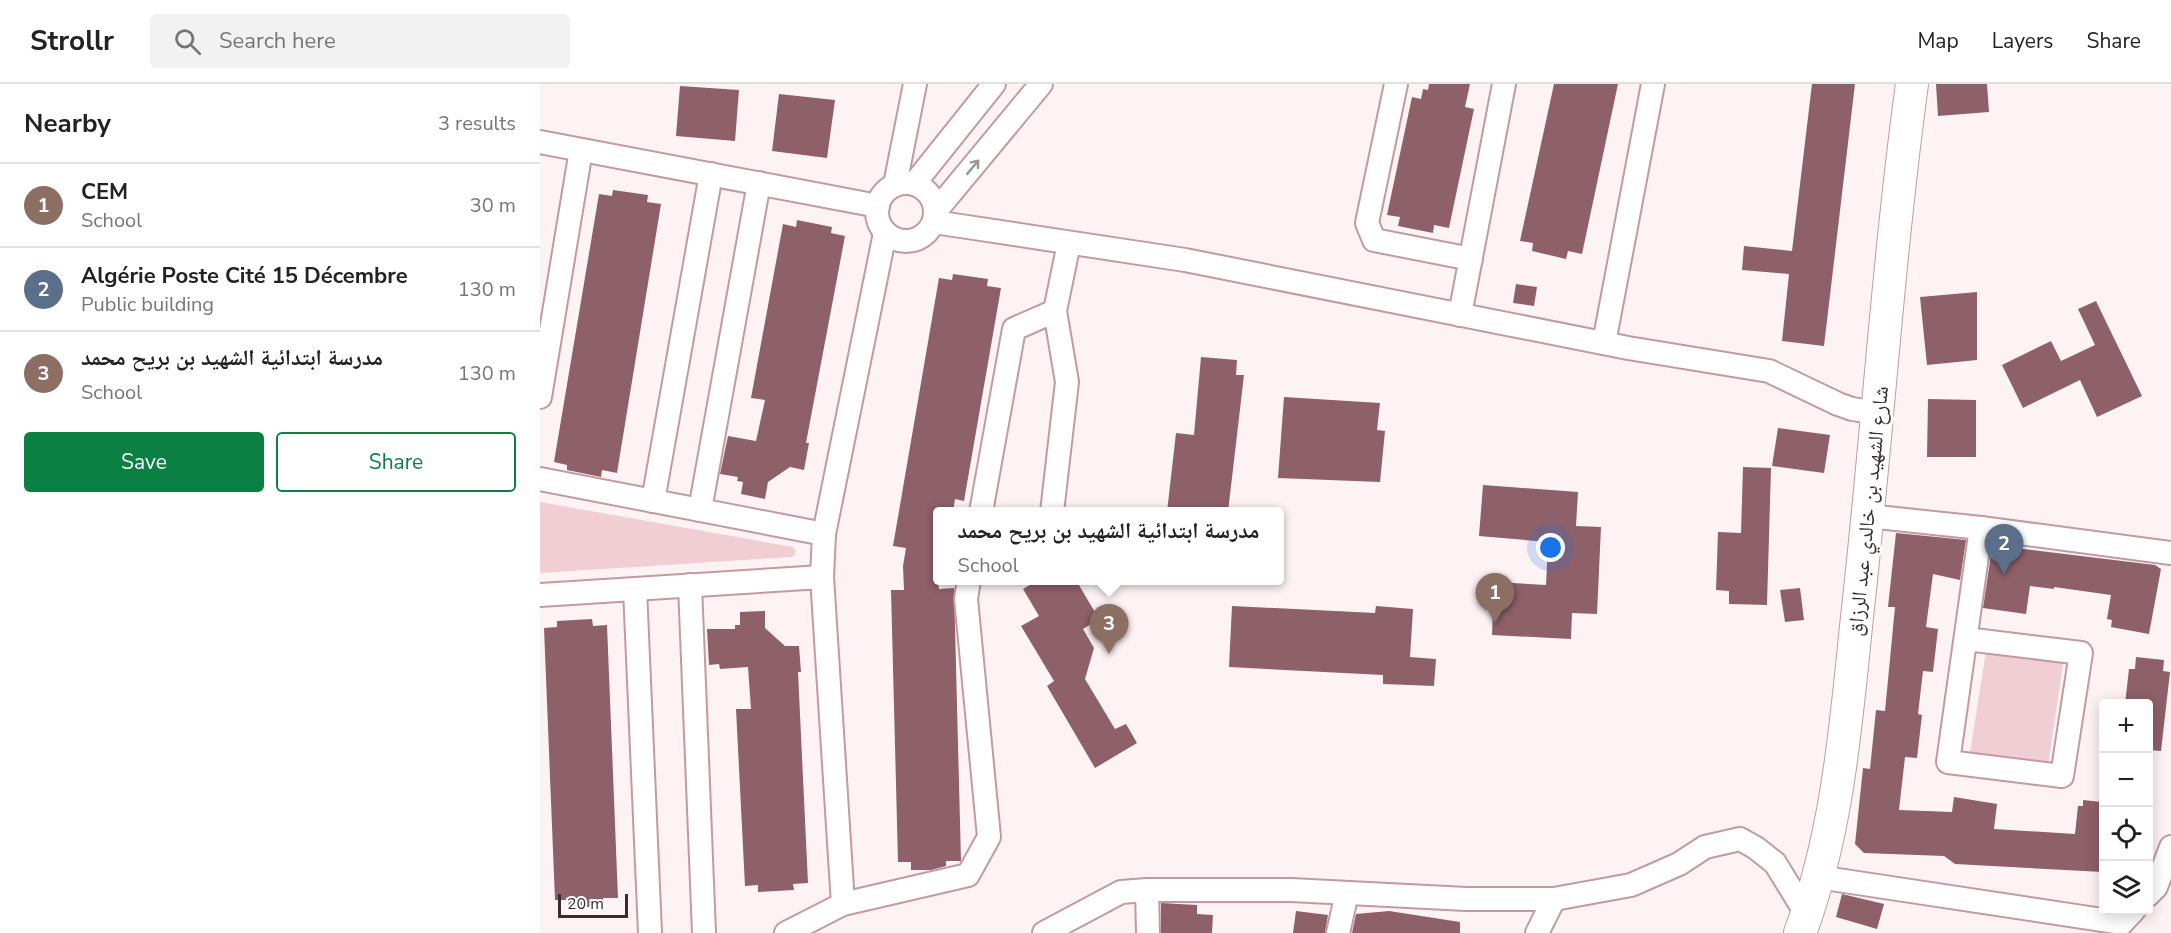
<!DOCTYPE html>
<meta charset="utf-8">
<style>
:root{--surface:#fff;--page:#f2f2f2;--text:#222;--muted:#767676;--line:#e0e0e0;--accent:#0b8043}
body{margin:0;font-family:"Nunito Sans","Noto Naskh Arabic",sans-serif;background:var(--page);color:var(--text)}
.controls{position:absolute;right:18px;bottom:18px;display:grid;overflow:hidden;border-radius:6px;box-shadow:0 3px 15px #0003}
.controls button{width:54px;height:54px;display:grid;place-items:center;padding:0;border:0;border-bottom:2px solid var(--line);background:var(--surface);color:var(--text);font:30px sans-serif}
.scale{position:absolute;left:18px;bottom:15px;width:70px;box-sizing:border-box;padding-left:6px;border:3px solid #3b2b2e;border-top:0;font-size:16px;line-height:21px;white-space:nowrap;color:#3b2b2e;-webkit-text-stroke:4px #fff;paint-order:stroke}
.you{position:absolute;left:1011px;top:464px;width:21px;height:21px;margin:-15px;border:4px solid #fff;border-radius:50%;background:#1a73e8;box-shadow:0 0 0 9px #1a73e833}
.badge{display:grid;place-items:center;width:39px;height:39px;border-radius:50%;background:var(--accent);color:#fff;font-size:20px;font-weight:700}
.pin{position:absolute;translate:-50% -50px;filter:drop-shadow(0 2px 3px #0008)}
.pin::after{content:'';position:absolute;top:32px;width:21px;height:18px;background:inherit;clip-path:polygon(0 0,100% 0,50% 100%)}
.popup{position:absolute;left:393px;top:423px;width:351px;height:78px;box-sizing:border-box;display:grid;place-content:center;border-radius:6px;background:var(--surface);filter:drop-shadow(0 2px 4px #0005);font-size:20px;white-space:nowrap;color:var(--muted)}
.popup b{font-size:22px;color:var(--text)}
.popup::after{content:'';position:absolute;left:50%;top:100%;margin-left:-12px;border:12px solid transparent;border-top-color:var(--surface)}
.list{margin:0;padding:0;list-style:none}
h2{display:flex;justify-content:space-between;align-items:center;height:78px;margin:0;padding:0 24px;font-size:26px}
h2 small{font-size:20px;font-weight:400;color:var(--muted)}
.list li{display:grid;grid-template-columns:39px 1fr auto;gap:18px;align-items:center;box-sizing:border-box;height:84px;padding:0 24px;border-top:2px solid var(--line)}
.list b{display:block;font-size:22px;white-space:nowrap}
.list p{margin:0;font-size:20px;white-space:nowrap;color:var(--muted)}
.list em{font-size:20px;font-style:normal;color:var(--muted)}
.actions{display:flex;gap:12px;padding:18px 24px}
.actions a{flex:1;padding:14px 0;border:2px solid var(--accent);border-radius:6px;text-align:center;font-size:21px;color:var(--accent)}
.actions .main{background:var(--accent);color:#fff}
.icon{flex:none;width:33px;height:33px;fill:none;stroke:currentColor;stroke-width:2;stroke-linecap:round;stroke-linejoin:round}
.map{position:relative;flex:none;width:1631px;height:849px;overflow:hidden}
header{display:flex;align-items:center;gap:36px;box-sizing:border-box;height:84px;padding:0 30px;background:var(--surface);border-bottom:2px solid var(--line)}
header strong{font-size:28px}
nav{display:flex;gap:33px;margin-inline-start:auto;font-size:21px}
.search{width:420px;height:54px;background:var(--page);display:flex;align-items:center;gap:15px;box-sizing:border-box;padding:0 21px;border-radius:6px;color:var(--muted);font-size:22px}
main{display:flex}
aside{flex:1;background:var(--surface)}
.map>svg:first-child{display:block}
</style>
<header>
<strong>Strollr</strong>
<div class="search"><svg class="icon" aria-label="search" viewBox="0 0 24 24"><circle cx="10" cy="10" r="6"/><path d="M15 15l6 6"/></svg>Search here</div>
<nav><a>Map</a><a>Layers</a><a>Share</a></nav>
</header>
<main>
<aside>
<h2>Nearby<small>3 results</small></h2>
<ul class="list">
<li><span class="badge" style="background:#8d6e63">1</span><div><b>CEM</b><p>School</p></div><em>30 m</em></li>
<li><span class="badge" style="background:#5c6f8a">2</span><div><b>Algérie Poste Cité 15 Décembre</b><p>Public building</p></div><em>130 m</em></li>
<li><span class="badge" style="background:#8d6e63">3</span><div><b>مدرسة ابتدائية الشهيد بن بريح محمد</b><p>School</p></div><em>130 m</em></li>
</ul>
<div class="actions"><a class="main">Save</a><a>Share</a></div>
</aside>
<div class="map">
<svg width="1631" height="849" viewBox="0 0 1631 849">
<rect width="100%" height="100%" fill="#fdf3f5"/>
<!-- green -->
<g fill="#f1ced4">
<path d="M0,418L253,463L256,467L255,471L251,473L0,489Z"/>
<path d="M1446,567L1523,580L1508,682L1430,669Z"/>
</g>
<!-- building -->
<g fill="#8e6069">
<path d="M889,0H930L925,23L934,25L909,144L894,141L893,149L858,142L860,133L847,131L872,13L881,15L883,5L888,6Z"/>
<path d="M1014,0H1078L1042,170L1028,167L1026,175L992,167L993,159L980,157Z"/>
<path d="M1272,0H1315L1284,262L1242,257L1249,190L1202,186L1204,162L1252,167Z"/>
<path d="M1396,0H1447L1449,28L1398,32Z"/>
<path d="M140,2L199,6L195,57L136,52Z"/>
<path d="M239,10L295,16L287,74L232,67Z"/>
<path d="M73,106L108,111L107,118L121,120L77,389L62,386L61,393L27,386V381L14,378L59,110L72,112Z"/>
<path d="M257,136L292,143L291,149L305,152L266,359H269L264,386L250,383L228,398L225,415L201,410L203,398L197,397L198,393L180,390L188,352L216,357L225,316L211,314L243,140L256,143Z"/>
<path d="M413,190L448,195L447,202L461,204L424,417L415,415L413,428H398V498L399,505L414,504L421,777H406V782L391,786H371V778H358L351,506H364L363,482L366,464L353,462L399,194L412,196Z"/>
<path d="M976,200L997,203L994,222L973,219Z"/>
<path d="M1437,208V276L1387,281L1380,213Z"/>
<path d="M1556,217L1602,312L1557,333L1540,296L1483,324L1462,281L1511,257L1521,277L1555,261L1538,225Z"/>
<path d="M661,273L697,276L696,291H704L688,428H627L636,349L654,351Z"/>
<path d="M744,313L840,319L837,346L845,347L840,398L738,394Z"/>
<path d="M1388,315L1436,316V373H1387Z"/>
<path d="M1238,344L1290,351L1284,389L1232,382Z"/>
<path d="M1203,383L1231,384L1227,521L1189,520V507L1176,506L1178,448L1201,449Z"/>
<path d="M943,401L1038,408L1036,442L1061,443L1057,530L1032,529L1031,555L952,551L954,498L1006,501L1008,458L939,452Z"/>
<path d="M1356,449L1426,456L1420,496L1393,490L1386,543L1398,545L1393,588L1383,587L1378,630L1382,631L1377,674L1365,673L1359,726L1412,728L1414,713L1457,720L1454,745L1535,750L1538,722H1543V716L1561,718V724L1563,725V788L1415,780L1404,772L1324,769L1315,760L1323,684L1330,685L1336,626L1345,627L1355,523H1348Z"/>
<path d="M1460,462L1615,481L1621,485L1609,550L1571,543L1572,536L1567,535L1571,511L1514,503V505L1490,502L1486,530L1443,524L1451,471Z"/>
<path d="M498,496H536L559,535L543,545L554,564L545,595L575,645L586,640L597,659L555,684L507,602L514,597L481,542L499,532L483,505Z"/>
<path d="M1260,504L1264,536L1245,538L1240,506Z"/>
<path d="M692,522L835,529L836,522L873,525L870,573L896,575L894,602L843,600V591L689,583Z"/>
<path d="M225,527V544L245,562H259L261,588H258L268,799L253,800L254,806L218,808V801L205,802L196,625H211L208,583L180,585L179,580L169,581L167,545H195V541H200V528Z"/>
<path d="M52,535L53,542L67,541L78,814H63L64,822L29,824L28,816H15L4,544L17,543V537Z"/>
<path d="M1596,573L1624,576L1623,587L1630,588L1621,667L1608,666V620H1585L1589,585H1595Z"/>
<path d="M1302,810L1344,820L1337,845L1296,833Z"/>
<path d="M621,819L657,821V830L673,831L672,849H621Z"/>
<path d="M756,827L788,831L785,849H753Z"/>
<path d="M849,827L920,838V849H812L816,830Z"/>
</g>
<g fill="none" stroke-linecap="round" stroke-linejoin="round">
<!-- minor casing -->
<g stroke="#c39aa2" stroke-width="26">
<g id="minor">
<path d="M856,0L827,139L834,156L931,175"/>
<path d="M0,58L338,122"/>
<circle cx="366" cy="128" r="29"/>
<path d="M374,100L454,0"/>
<path d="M355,101L375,0"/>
<path d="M395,128L501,0"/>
<path d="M394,138L645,176L1088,264L1229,287L1298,320L1312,325L1339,329"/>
<path d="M920,231L964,0"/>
<path d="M1064,259L1113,0"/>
<path d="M0,313L41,66"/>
<path d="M0,395L284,450"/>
<path d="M113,417L171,90"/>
<path d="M160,426L219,99"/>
<path d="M441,428L474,245L515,227L529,159"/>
<path d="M512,428L527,298L515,227"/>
<path d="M1328,432L1441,444L1631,469"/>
<path d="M150,501L164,849"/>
<path d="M95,505L110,849"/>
<path d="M0,511L282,493"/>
<path d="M1426,555L1541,569L1522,692L1408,678L1441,444"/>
<path d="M1278,793L1582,839L1594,826"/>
<path d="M607,806L608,849"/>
<path d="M1608,811L1616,803L1631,763"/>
<path d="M303,820L282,493L284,450L345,149"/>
<path d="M246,849L303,820L428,791L449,753L426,515L429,496"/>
<path d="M504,849L581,808L607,806H751L926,815H1014L1091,801L1139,780L1165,763L1200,755L1216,764L1235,779L1267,831"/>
<path d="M798,849L807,809"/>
<path d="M997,849L1014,815"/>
</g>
</g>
<!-- secondary casing -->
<g stroke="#c39aa2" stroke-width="34">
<path id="secondary" d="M1260,849C1298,748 1306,639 1317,533C1337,356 1348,176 1372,0"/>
</g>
<!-- minor -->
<use href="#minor" stroke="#fff" stroke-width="22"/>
<!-- secondary -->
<use href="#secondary" stroke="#fff" stroke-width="32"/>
</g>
<!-- one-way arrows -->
<defs><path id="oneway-shaft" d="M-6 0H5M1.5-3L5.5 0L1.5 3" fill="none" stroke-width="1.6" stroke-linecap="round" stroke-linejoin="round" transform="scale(1.5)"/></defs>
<use stroke="#9d9596" href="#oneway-shaft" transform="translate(433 83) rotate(-50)"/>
<g text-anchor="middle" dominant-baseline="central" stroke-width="6" stroke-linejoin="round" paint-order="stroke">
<!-- street labels -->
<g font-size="21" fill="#3b2b2e" stroke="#fff">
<text transform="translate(1328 427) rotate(-84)">شارع الشهيد بن خالدي عبد الرزاق</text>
</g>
</g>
</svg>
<div class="controls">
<button>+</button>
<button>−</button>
<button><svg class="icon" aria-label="locate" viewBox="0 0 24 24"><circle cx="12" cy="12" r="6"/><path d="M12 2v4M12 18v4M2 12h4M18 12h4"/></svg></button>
<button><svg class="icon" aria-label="layers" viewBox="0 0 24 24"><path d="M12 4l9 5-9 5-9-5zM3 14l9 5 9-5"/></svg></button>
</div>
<div class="scale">20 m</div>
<div class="you"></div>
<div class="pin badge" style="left:955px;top:539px;background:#8d6e63">1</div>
<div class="pin badge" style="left:1464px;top:490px;background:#5c6f8a">2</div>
<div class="pin badge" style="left:569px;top:570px;background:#8d6e63">3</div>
<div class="popup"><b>مدرسة ابتدائية الشهيد بن بريح محمد</b>School</div>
</div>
</main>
